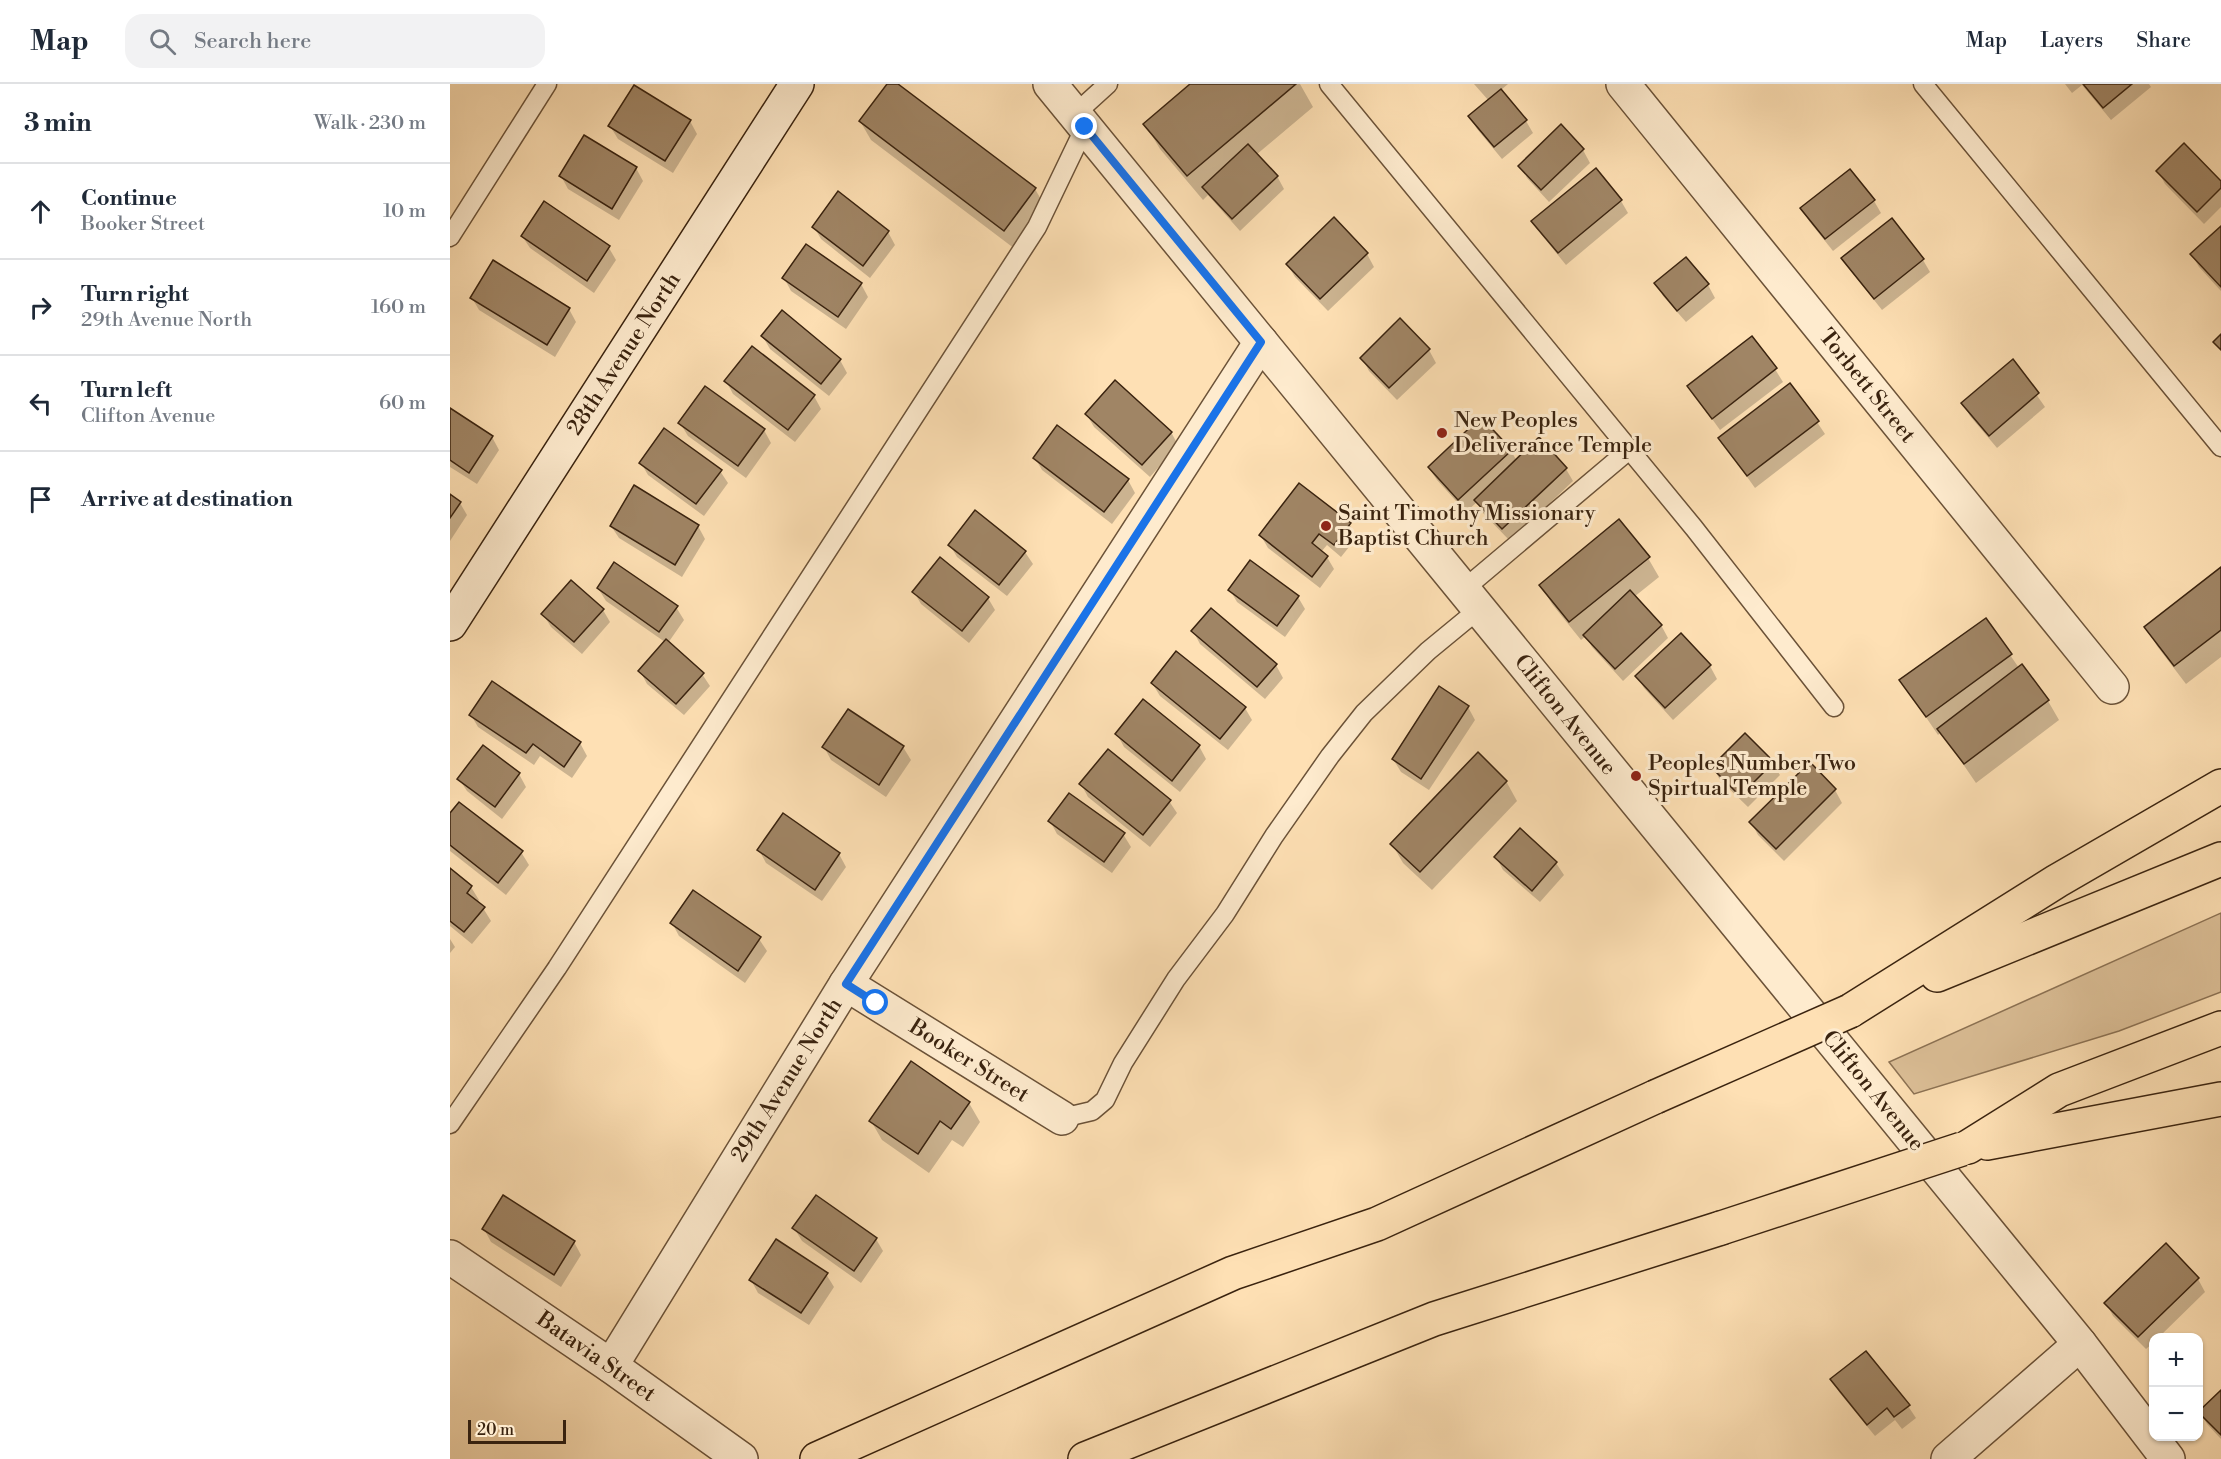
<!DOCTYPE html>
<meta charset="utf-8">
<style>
:root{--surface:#fff;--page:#f2f2f3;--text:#1f2937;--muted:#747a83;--line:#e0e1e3}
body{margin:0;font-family:"Libre Bodoni",serif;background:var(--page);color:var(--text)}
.controls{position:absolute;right:18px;bottom:18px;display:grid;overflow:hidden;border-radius:12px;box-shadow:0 2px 4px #0004}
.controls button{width:54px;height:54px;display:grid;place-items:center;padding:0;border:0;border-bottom:2px solid var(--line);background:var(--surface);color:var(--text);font:30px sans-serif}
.scale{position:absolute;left:18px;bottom:15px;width:98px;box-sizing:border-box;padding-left:6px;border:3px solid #3a230f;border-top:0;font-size:16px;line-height:21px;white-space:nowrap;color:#3a230f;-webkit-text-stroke:4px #feebce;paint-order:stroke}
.stop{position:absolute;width:18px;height:18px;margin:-14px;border:4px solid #1a73e8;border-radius:50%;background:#fff}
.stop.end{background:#1a73e8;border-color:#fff;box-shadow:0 2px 6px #0008}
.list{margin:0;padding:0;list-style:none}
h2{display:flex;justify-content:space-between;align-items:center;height:78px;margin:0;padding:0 24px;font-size:26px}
h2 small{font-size:20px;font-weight:400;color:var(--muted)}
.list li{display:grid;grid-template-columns:39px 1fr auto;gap:18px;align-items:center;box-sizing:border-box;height:96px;padding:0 24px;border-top:2px solid var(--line)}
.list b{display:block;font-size:22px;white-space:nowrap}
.list p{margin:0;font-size:20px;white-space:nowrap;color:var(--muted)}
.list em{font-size:20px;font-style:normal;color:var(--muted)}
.icon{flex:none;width:33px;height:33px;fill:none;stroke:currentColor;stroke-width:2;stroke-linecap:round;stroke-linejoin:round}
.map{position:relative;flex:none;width:1771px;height:1375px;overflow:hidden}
header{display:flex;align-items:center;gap:36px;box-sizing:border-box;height:84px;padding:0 30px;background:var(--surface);border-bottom:2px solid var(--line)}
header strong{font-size:28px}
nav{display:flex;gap:33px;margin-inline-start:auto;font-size:21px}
.search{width:420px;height:54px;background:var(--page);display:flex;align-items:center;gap:15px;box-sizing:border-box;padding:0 21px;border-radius:18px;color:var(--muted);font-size:22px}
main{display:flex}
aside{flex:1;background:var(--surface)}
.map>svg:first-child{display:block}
</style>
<header>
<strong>Map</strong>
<div class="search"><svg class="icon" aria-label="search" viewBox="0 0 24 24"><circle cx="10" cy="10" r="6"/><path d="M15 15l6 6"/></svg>Search here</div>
<nav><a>Map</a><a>Layers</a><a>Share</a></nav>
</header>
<main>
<aside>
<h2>3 min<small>Walk · 230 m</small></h2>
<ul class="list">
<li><svg class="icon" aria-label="ahead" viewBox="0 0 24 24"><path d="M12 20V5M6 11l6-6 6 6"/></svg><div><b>Continue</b><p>Booker Street</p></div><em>10 m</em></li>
<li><svg class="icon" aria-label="right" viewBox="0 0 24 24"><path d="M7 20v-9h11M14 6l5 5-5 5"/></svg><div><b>Turn right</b><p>29th Avenue North</p></div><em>160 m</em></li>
<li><svg class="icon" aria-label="left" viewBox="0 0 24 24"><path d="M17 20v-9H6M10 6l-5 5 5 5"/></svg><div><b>Turn left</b><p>Clifton Avenue</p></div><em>60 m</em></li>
<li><svg class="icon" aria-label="arrive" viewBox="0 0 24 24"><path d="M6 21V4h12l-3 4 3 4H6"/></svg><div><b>Arrive at destination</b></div></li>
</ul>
</aside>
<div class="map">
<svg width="1771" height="1375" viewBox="0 0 1771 1375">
<rect width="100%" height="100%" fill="#fee0b4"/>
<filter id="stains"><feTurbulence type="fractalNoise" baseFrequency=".00333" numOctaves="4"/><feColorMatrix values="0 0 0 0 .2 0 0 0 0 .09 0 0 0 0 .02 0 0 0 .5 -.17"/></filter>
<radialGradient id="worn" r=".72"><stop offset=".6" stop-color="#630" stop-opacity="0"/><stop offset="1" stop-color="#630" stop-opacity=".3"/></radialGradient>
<!-- green -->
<path fill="#ddc098" stroke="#8c7254" stroke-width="1.5" d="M1771,829V908L1669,947L1464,1010L1439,978Z"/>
<!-- shadow -->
<g fill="#0003">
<path d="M439,0H446L585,105L596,124L565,165L421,56L410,37Z"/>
<path d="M743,0H850L863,23L806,71L827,92L834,105L790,147L758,111L753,116L710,65L695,40Z"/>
<path d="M1024,0H1058L1051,6L1076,37L1083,49L1052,75L1027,45L1020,33L1039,17Z"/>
<path d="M1615,0H1699L1701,3L1661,36L1632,1L1622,9Z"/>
<path d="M240,37L247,50L223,89L168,55L160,42Z"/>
<path d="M1133,66L1140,79L1099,118L1077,94L1070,82Z"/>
<path d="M186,84L193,97L169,136L118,105L111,92Z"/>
<path d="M1708,87L1771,99V123L1754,140L1715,100Z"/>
<path d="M1171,117L1178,129L1116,181L1091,150L1083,137Z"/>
<path d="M1424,117L1431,129L1383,167L1359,137L1352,125Z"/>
<path d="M95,119L159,164L166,176L144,209L80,164L72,152Z"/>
<path d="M884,135L917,170L924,183L878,227L845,193L837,180Z"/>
<path d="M1442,136L1473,176L1480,188L1432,226L1401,187L1393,174Z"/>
<path d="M364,143L438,148L445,161L420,194L371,155Z"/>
<path d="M1771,144V207L1749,183L1742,171Z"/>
<path d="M1236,175L1258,201L1265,214L1236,238L1213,212L1206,199Z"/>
<path d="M334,194L411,200L418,213L396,245L341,207Z"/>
<path d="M22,214L119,225L126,238L105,273L29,226Z"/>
<path d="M313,253L390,276L397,289L379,312L320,265Z"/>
<path d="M979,266L986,279L947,316L919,287L912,274Z"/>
<path d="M1563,277L1595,323L1547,364L1520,332L1513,319Z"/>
<path d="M1325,285L1333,298L1270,346L1239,303Z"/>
<path d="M276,297L364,312L371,325L345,358L283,310Z"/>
<path d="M0,326L42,353L49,366L27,400L0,383Z"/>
<path d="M637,331L721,348L728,361L700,393L644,343Z"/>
<path d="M1367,338L1375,350L1305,404L1270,355Z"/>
<path d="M230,339L314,346L321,359L296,394L238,352Z"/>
<path d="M1061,367L1067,377L1116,385L1123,397L1060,457L1033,429L1027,418L1016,428L987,396L979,384Z"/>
<path d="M585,374L678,396L685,409L662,440L592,386Z"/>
<path d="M191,379L270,387L278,399L254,432L198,391Z"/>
<path d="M0,412L10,419L17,431L0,457Z"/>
<path d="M899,440L907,453L891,473L877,461L871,468L877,473L884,485L870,504L818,464L811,452Z"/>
<path d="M161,442H248L255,455L232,493L169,454Z"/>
<path d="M500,461L575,468L583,480L557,512L507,473Z"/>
<path d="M1198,474L1209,493L1184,513L1211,541L1218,554L1173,597L1142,563L1136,552L1131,556L1102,520L1091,501Z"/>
<path d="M1771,485V573L1736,600L1707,562L1696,543Z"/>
<path d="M148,504L226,523L234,536L218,559L252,590L260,602L234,631L197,600L190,587L215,558L156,517Z"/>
<path d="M780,506L848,513L855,525L835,553L787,518Z"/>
<path d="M464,508L538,514L545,526L519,559L471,520Z"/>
<path d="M153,526L160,538L132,570L101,543L93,530Z"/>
<path d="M1536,536L1569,584L1598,617L1609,636L1526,699L1491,648L1488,651L1451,596Z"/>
<path d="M743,547L826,581L833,594L815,615L750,560Z"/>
<path d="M1231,551L1260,582L1267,595L1223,636L1194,604L1187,592Z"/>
<path d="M702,599L795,624L802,636L778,666L710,612Z"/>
<path d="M693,617L749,662L756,675L730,708L674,663L667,650Z"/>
<path d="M1018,623L1025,636L979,706L951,688L943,675Z"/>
<path d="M399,627L453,663L461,676L436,713L381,676L374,663Z"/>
<path d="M21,631L130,659L137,672L122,694L90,672L84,681L28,643Z"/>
<path d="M1322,679L1330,691L1298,723L1270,696L1263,683Z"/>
<path d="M1360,680L1385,706L1392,719L1334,777L1308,751L1301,738Z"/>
<path d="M69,690L76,703L52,735L17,707L9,695Z"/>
<path d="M1056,697L1067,717L982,806L953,779L942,760Z"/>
<path d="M631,700L719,717L727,729L700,763L638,713Z"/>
<path d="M0,731L71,768L79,781L56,811L0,767Z"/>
<path d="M600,737L673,750L681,763L662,789L607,750Z"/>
<path d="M309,766L389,770L396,783L372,817L316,779Z"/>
<path d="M1046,773L1106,779L1114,791L1090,818L1053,786Z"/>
<path d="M0,786L21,803L29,816L27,818L33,824L41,837L22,860L0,842Z"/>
<path d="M222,839L309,855L317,867L295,899L229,852Z"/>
<path d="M0,855L5,863L0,869Z"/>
<path d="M519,1019L530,1038L513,1063L502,1056L479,1089L432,1056L421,1037Z"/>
<path d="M344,1144L426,1155L433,1167L411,1199L352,1157Z"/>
<path d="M34,1145L124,1158L131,1171L111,1203L41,1158Z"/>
<path d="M1716,1161L1748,1195L1755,1208L1708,1254H1704V1258L1696,1265L1663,1232L1656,1219Z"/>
<path d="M376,1190L384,1203L359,1241L308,1209L301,1196Z"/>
<path d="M1382,1296L1458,1322L1466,1334L1452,1345L1445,1336L1425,1352L1389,1308Z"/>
<path d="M1771,1308V1355L1757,1340L1750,1328Z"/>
</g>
<!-- building -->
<g fill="#a08565" stroke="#3a230f" stroke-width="1.5">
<path d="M437,0H448L586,104L554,147L409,37Z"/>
<path d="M740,0H846L737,92L693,40Z"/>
<path d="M1633,0H1682L1653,24Z"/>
<path d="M184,1L241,36L215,77L158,42Z"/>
<path d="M1051,5L1077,36L1044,63L1018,32Z"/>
<path d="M1111,40L1134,65L1091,106L1068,82Z"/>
<path d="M134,51L187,83L162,125L109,92Z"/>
<path d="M1734,59L1771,97V104L1747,128L1706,87Z"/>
<path d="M798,60L828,92L782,135L752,103Z"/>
<path d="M1146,84L1172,116L1108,169L1081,137Z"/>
<path d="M1400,85L1425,116L1375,155L1350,124Z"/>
<path d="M388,107L439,147L413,182L362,143Z"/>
<path d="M94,117L160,162L137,197L71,152Z"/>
<path d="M884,133L918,169L870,215L836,180Z"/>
<path d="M1442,134L1474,175L1424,215L1391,174Z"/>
<path d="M1771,142V203L1740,170Z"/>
<path d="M356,160L412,199L388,233L332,194Z"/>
<path d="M1236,173L1259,200L1227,227L1204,199Z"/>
<path d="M43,176L120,224L97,261L20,214Z"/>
<path d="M332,226L391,275L371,300L311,252Z"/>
<path d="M950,234L980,265L939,304L910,274Z"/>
<path d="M1771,250V266L1763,258Z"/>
<path d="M1302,252L1327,284L1262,335L1237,302Z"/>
<path d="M302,262L365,311L338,346L274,297Z"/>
<path d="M1563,275L1589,309L1539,352L1511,319Z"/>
<path d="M665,296L722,348L692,381L635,330Z"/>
<path d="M1340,299L1369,337L1297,392L1268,354Z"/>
<path d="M255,302L315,345L288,382L228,339Z"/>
<path d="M0,324L43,352L19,389L0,376Z"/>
<path d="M1031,333L1062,366L1008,416L978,383Z"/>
<path d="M607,341L679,395L654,428L583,374Z"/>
<path d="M214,344L272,386L246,420L189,379Z"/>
<path d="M1089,353L1117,384L1052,445L1024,416Z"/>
<path d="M849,399L901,439L884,461L869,450L862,459L878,472L862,493L809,451Z"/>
<path d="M184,401L249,441L225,481L160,442Z"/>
<path d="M0,410L11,418L0,434Z"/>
<path d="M525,426L576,467L549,501L498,461Z"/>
<path d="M1169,435L1200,473L1119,538L1089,501Z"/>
<path d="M490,473L539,513L512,547L462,508Z"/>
<path d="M800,476L849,512L827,542L778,506Z"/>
<path d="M164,478L228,522L209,548L147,504Z"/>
<path d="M1771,483V546L1724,582L1694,543Z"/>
<path d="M121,496L154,525L124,558L91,530Z"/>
<path d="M1180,506L1212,541L1165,585L1133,551Z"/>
<path d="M761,524L827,580L807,603L741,547Z"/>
<path d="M1536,534L1562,570L1476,633L1449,596Z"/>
<path d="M1231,549L1261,581L1215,624L1185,592Z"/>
<path d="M216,555L254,589L226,620L188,587Z"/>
<path d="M726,567L796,623L770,655L701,599Z"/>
<path d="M1572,580L1599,616L1514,680L1487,645Z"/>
<path d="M42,597L131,658L114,683L83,660L76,669L19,631Z"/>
<path d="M989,602L1019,622L971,695L942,675Z"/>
<path d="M693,615L750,661L722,697L665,650Z"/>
<path d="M398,625L454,662L429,701L372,663Z"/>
<path d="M1295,649L1324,678L1290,712L1261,683Z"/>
<path d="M33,661L70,689L45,723L7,695Z"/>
<path d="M658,665L721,716L693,751L629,700Z"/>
<path d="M1028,668L1057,697L970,788L940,760Z"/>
<path d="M1360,678L1386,705L1326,765L1299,738Z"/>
<path d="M619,709L675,749L654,778L598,737Z"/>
<path d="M9,718L73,767L48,799L0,761V729Z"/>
<path d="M333,729L390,769L365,806L307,766Z"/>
<path d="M1070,744L1107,778L1082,807L1044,773Z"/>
<path d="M0,784L22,802L17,809L35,823L14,848L0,837Z"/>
<path d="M243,806L311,853L288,887L220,839Z"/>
<path d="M461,977L520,1018L501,1045L490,1037L468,1070L419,1037Z"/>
<path d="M53,1111L125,1157L104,1191L32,1145Z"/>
<path d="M366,1111L427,1154L404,1187L342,1144Z"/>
<path d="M326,1155L378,1189L351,1229L299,1196Z"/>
<path d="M1716,1159L1749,1194L1688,1253L1654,1219Z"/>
<path d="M1416,1267L1460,1321L1444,1333L1437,1324L1417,1341L1380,1295Z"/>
<path d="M1771,1306V1351L1748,1328Z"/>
</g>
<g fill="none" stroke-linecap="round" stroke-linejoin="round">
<!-- service casing -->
<g stroke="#6b5238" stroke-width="21">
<g id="service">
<path d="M879,0L1244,444L1384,623"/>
<path d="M1473,0L1771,363"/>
<path d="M625,30L658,0"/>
<path d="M0,153L97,0"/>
<path d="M1013,506L1179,366"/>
<path d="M612,1034L642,1027L655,1016L673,979L726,895L775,830L824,752L880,672L914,629L978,567L1029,525"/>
<path d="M0,1040L107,884L587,143L635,43"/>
</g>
</g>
<!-- minor casing -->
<g stroke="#6b5238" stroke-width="36">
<g id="minor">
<path d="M1173,0L1662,603"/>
<path d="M396,900L612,1034"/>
<path d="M0,1173L161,1282L291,1375"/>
<path d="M161,1282L396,900L811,258"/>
<path d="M1498,1375L1630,1260"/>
</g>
</g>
<!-- tertiary casing -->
<g stroke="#6b5238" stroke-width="36">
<path id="tertiary" d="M600,0L1630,1260L1718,1375"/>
</g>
<!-- secondary casing -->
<g stroke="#3a230f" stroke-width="36">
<path id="secondary" d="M0,540L347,0"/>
</g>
<!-- motorway casing -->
<g stroke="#3a230f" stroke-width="36">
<g id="motorway">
<path d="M1487,891L1771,775"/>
<path d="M1400,927L1607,797L1771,702"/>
<path d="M1537,1059L1771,1015"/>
<path d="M1518,1063L1609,1006L1771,944"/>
<path d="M367,1375L783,1189L927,1140L1205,1013"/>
<path d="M635,1375L984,1235L1271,1144"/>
</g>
</g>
<!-- service -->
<use href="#service" stroke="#feebce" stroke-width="18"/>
<!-- minor -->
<use href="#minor" stroke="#feebce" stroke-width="33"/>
<!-- tertiary -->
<use href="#tertiary" stroke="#feebce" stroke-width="33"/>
<!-- secondary -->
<use href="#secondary" stroke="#feebce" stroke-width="33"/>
<!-- motorway -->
<use href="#motorway" stroke="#fee0b4" stroke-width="33"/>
<!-- motorway-bridge casing -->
<g stroke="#3a230f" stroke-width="36" stroke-linecap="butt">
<g id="motorway-bridge">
<path d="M1205,1013L1400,927"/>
<path d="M1271,1144L1512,1065"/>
</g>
</g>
<!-- motorway-bridge -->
<use href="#motorway-bridge" stroke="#fee0b4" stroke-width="33"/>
</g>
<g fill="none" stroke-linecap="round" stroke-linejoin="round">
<!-- route -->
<path stroke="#1a73e8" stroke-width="8" d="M426,919L396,900L811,258L635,43"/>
</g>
<!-- markers -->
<g fill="#8f2418" stroke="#feebce" stroke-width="2">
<circle cx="992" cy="349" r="6"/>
<circle cx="876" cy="442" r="6"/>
<circle cx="1186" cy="692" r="6"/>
</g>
<g text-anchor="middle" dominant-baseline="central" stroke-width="6" stroke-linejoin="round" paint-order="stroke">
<!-- street labels -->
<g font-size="22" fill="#3a230f" stroke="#feebce">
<text transform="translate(174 270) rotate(-57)">28th Avenue North</text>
<text transform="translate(1417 302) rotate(51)">Torbett Street</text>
<text transform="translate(1115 631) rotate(51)">Clifton Avenue</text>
<text transform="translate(519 977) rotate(32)">Booker Street</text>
<text transform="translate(337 996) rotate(-58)">29th Avenue North</text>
<text transform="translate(1423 1007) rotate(51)">Clifton Avenue</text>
<text transform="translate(146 1273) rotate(35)">Batavia Street</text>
</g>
<!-- poi labels -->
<g font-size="22" fill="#3a230f" stroke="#feebce" text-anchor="start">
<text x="1004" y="336">New Peoples<tspan x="1004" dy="25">Deliverance Temple</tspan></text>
<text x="888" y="429">Saint Timothy Missionary<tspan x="888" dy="25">Baptist Church</tspan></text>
<text x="1198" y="679">Peoples Number Two<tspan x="1198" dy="25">Spirtual Temple</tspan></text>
</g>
</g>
<rect width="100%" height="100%" filter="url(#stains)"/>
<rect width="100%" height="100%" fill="url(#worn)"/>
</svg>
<div class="controls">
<button>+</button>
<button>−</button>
</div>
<div class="scale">20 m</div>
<div class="stop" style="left:426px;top:919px"></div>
<div class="stop end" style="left:635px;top:43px"></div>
</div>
</main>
